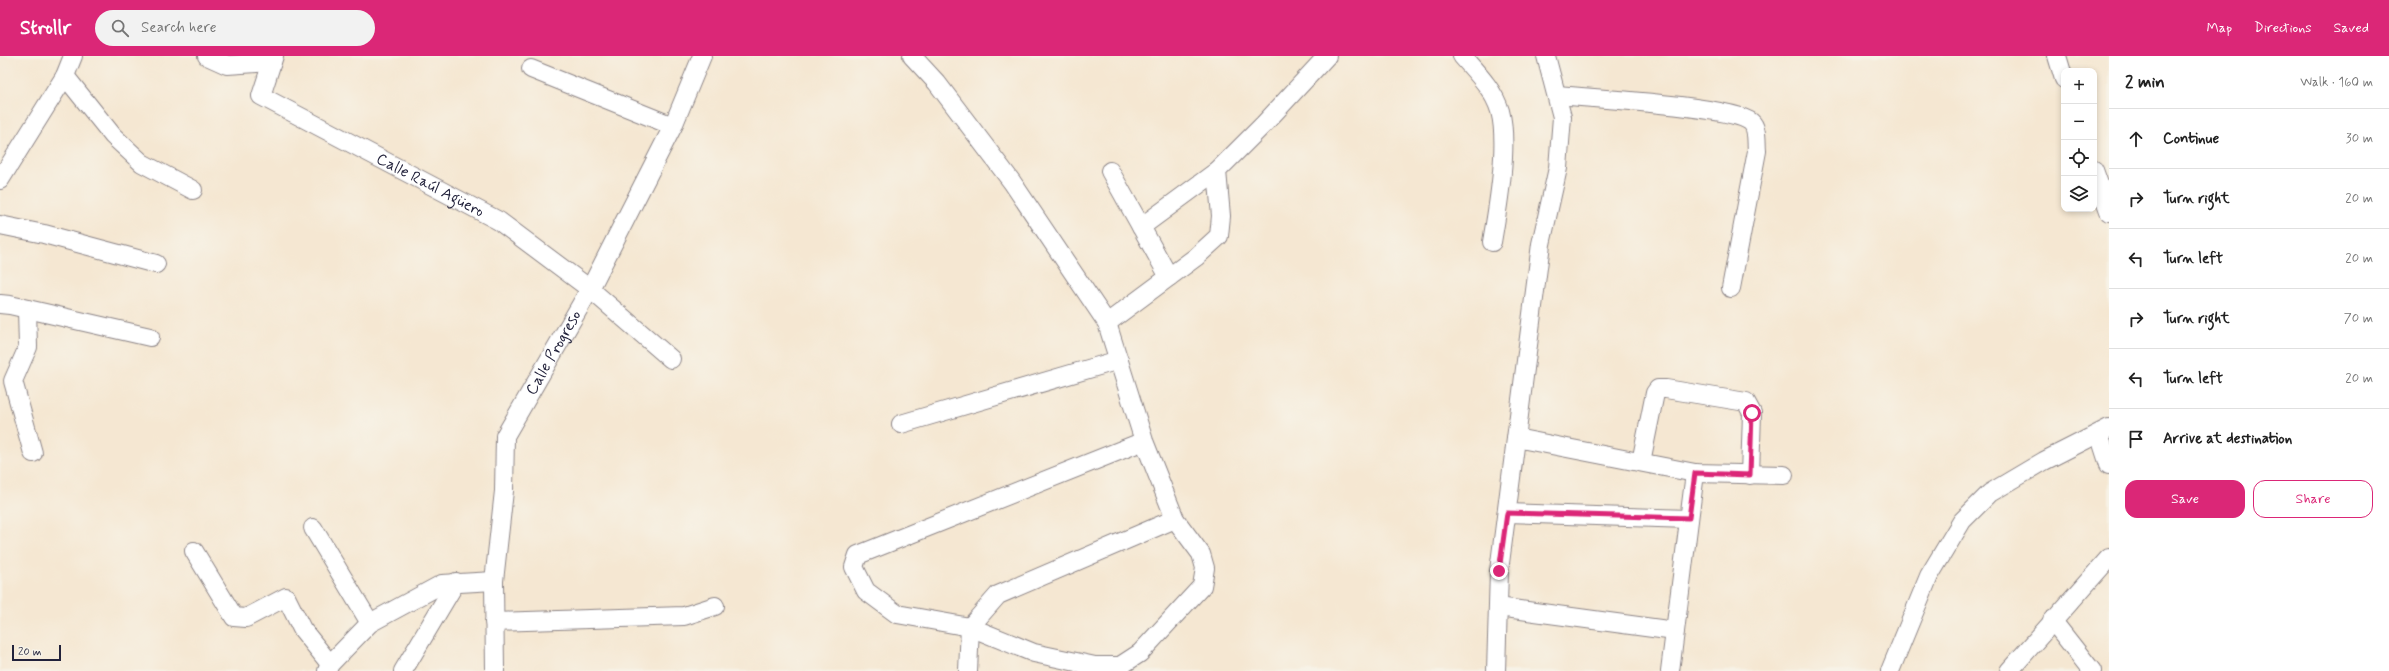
<!DOCTYPE html>
<meta charset="utf-8">
<style>
:root{--surface:#fff;--page:#f2f2f2;--text:#222;--muted:#767676;--line:#e0e0e0;--accent:#db2777}
body{margin:0;font-family:Mynerve,sans-serif;background:var(--page);color:var(--text)}
.controls{position:absolute;right:12px;top:12px;display:grid;overflow:hidden;border-radius:8px;box-shadow:0 2px 6px #0003}
.controls button{width:36px;height:36px;display:grid;place-items:center;padding:0;border:0;border-bottom:1px solid var(--line);background:var(--surface);color:var(--text);font:20px sans-serif}
.scale{position:absolute;left:12px;bottom:10px;width:49px;box-sizing:border-box;padding-left:4px;border:2px solid #22223b;border-top:0;font-size:11px;line-height:14px;white-space:nowrap;color:#22223b;-webkit-text-stroke:3px #f7f3e8;paint-order:stroke}
.stop{position:absolute;width:12px;height:12px;margin:-9px;border:3px solid #db2777;border-radius:50%;background:#fff}
.stop.end{background:#db2777;border-color:#fff;box-shadow:0 1px 4px #0008}
.list{margin:0;padding:0;list-style:none}
h2{display:flex;justify-content:space-between;align-items:center;height:52px;margin:0;padding:0 16px;font-size:17px}
h2 small{font-size:13px;font-weight:400;color:var(--muted)}
.list li{display:grid;grid-template-columns:26px 1fr auto;gap:12px;align-items:center;box-sizing:border-box;height:60px;padding:0 16px;border-top:1px solid var(--line)}
.list b{display:block;font-size:15px;white-space:nowrap}
.list em{font-size:13px;font-style:normal;color:var(--muted)}
.actions{display:flex;gap:8px;padding:12px 16px}
.actions a{flex:1;padding:9px 0;border:1px solid var(--accent);border-radius:12px;text-align:center;font-size:14px;color:var(--accent)}
.actions .main{background:var(--accent);color:#fff}
.icon{flex:none;width:22px;height:22px;fill:none;stroke:currentColor;stroke-width:2;stroke-linecap:round;stroke-linejoin:round}
.map{position:relative;flex:none;width:2109px;height:615px;overflow:hidden}
header{display:flex;align-items:center;gap:24px;box-sizing:border-box;height:56px;padding:0 20px;background:var(--accent);color:#fff}
header strong{font-size:19px}
nav{display:flex;gap:22px;margin-inline-start:auto;font-size:14px}
.search{width:280px;height:36px;background:var(--page);display:flex;align-items:center;gap:10px;box-sizing:border-box;padding:0 14px;border-radius:22px;color:var(--muted);font-size:15px}
main{display:flex}
aside{flex:1;background:var(--surface)}
.map>svg:first-child{display:block}
</style>
<header>
<strong>Strollr</strong>
<div class="search"><svg class="icon" aria-label="search" viewBox="0 0 24 24"><circle cx="10" cy="10" r="6"/><path d="M15 15l6 6"/></svg>Search here</div>
<nav><a>Map</a><a>Directions</a><a>Saved</a></nav>
</header>
<main>
<div class="map">
<svg width="2109" height="615" viewBox="0 0 2109 615">
<rect width="100%" height="100%" fill="#f7f3e8"/>
<filter id="ink" filterUnits="userSpaceOnUse"><feTurbulence type="fractalNoise" baseFrequency=".025" numOctaves="2"/><feDisplacementMap in="SourceGraphic" scale="8" xChannelSelector="R" yChannelSelector="G"/><feConvolveMatrix kernelMatrix="1 2 1 2 8 2 1 2 1" color-interpolation-filters="sRGB"/></filter>
<filter id="wash" filterUnits="userSpaceOnUse"><feTurbulence type="fractalNoise" baseFrequency=".012" numOctaves="4" result="noise"/><feDisplacementMap in="SourceGraphic" scale="16" xChannelSelector="R" yChannelSelector="G"/><feGaussianBlur stdDeviation="0.9" result="paint"/><feColorMatrix in="noise" values="0 0 0 0 0 0 0 0 0 0 0 0 0 0 0 0 0 1.4 0 .05"/><feComposite in="paint" operator="in"/></filter>
<g filter="url(#wash)">
<rect width="100%" height="100%" fill="#f5e7d2"/>
</g>
<g filter="url(#ink)">
<g fill="none" stroke-linecap="round" stroke-linejoin="round">
<!-- minor casing -->
<g stroke="#8c8486" stroke-width="20">
<g id="minor">
<path d="M207,0L227,9L272,6L274,0"/>
<path d="M912,0L937,27L1012,126L1107,267L1144,385L1175,463L1201,498L1205,512L1202,530L1140,597L1120,610H1095L1034,597L970,571L897,558L866,535L854,511L858,499L1144,385"/>
<path d="M1462,0C1476,16 1494,34 1500,55C1509,88 1498,151 1492,186"/>
<path d="M2057,0L2064,23"/>
<path id="s1" d="M272,6L261,40L499,165L590,233L671,303"/>
<path d="M531,13L673,70"/>
<path d="M65,20L113,80L142,107L193,134"/>
<path d="M1557,39C1589,42 1733,50 1751,66C1758,72 1756,86 1757,95L1731,232"/>
<path d="M2094,114L2109,156"/>
<path d="M1110,115L1169,221"/>
<path d="M0,124L65,20L73,0"/>
<path d="M0,169L44,178L156,208"/>
<path d="M1141,171L1217,115"/>
<path d="M0,248L10,249L150,281"/>
<path d="M27,253L28,291L13,325L33,397"/>
<path d="M1107,267L1196,201L1219,180L1221,160L1217,115L1264,68L1327,0"/>
<path d="M901,368L1119,304"/>
<path d="M2099,378L2109,409"/>
<path d="M1516,382L1695,417L1784,419"/>
<path d="M1641,406L1655,337L1658,333H1666L1746,346L1752,357L1750,419"/>
<path d="M1507,457L1689,463"/>
<path d="M313,472L370,567"/>
<path d="M194,495L234,561L246,562L286,541L302,573L330,608"/>
<path d="M1498,551L1675,575"/>
<path d="M2052,564L2092,615"/>
<path d="M494,566L684,560L715,550"/>
<path d="M327,615L330,608L370,567L442,528L494,525"/>
<path d="M403,615L456,526"/>
<path id="s2" d="M495,615L494,525L504,435L505,380L590,233L673,70L702,0"/>
<path d="M968,615L970,571L998,539L1175,463"/>
<path d="M1496,615L1499,515L1541,188L1558,112L1562,61L1546,0"/>
<path d="M1670,615L1695,417"/>
<path d="M1890,615L1929,520L1962,465L1990,437L2044,405L2109,372"/>
<path d="M2009,615L2109,502"/>
</g>
</g>
<!-- minor -->
<use href="#minor" stroke="#fff" stroke-width="18"/>
</g>
</g>
<g fill="none" stroke-linecap="round" stroke-linejoin="round" filter="url(#ink)">
<!-- route -->
<path stroke="#db2777" stroke-width="5" d="M1499,515L1507,457L1689,462L1695,417L1750,419L1752,357"/>
</g>
<g text-anchor="middle" dominant-baseline="central" stroke-width="3" stroke-linejoin="round" paint-order="stroke">
<!-- street labels -->
<g font-size="16" fill="#22223b" stroke="#f7f3e8">
<text stroke="none"><textPath href="#s1" startOffset="227">Calle Raúl Agüero</textPath></text>
<text stroke="none"><textPath href="#s2" startOffset="332">Calle Progreso</textPath></text>
</g>
</g>
</svg>
<div class="controls">
<button>+</button>
<button>−</button>
<button><svg class="icon" aria-label="locate" viewBox="0 0 24 24"><circle cx="12" cy="12" r="6"/><path d="M12 2v4M12 18v4M2 12h4M18 12h4"/></svg></button>
<button><svg class="icon" aria-label="layers" viewBox="0 0 24 24"><path d="M12 4l9 5-9 5-9-5zM3 14l9 5 9-5"/></svg></button>
</div>
<div class="scale">20 m</div>
<div class="stop" style="left:1752px;top:357px"></div>
<div class="stop end" style="left:1499px;top:515px"></div>
</div>
<aside>
<h2>2 min<small>Walk · 160 m</small></h2>
<ul class="list">
<li><svg class="icon" aria-label="ahead" viewBox="0 0 24 24"><path d="M12 20V5M6 11l6-6 6 6"/></svg><div><b>Continue</b></div><em>30 m</em></li>
<li><svg class="icon" aria-label="right" viewBox="0 0 24 24"><path d="M7 20v-9h11M14 6l5 5-5 5"/></svg><div><b>Turn right</b></div><em>20 m</em></li>
<li><svg class="icon" aria-label="left" viewBox="0 0 24 24"><path d="M17 20v-9H6M10 6l-5 5 5 5"/></svg><div><b>Turn left</b></div><em>20 m</em></li>
<li><svg class="icon" aria-label="right" viewBox="0 0 24 24"><path d="M7 20v-9h11M14 6l5 5-5 5"/></svg><div><b>Turn right</b></div><em>70 m</em></li>
<li><svg class="icon" aria-label="left" viewBox="0 0 24 24"><path d="M17 20v-9H6M10 6l-5 5 5 5"/></svg><div><b>Turn left</b></div><em>20 m</em></li>
<li><svg class="icon" aria-label="arrive" viewBox="0 0 24 24"><path d="M6 21V4h12l-3 4 3 4H6"/></svg><div><b>Arrive at destination</b></div></li>
</ul>
<div class="actions"><a class="main">Save</a><a>Share</a></div>
</aside>
</main>
